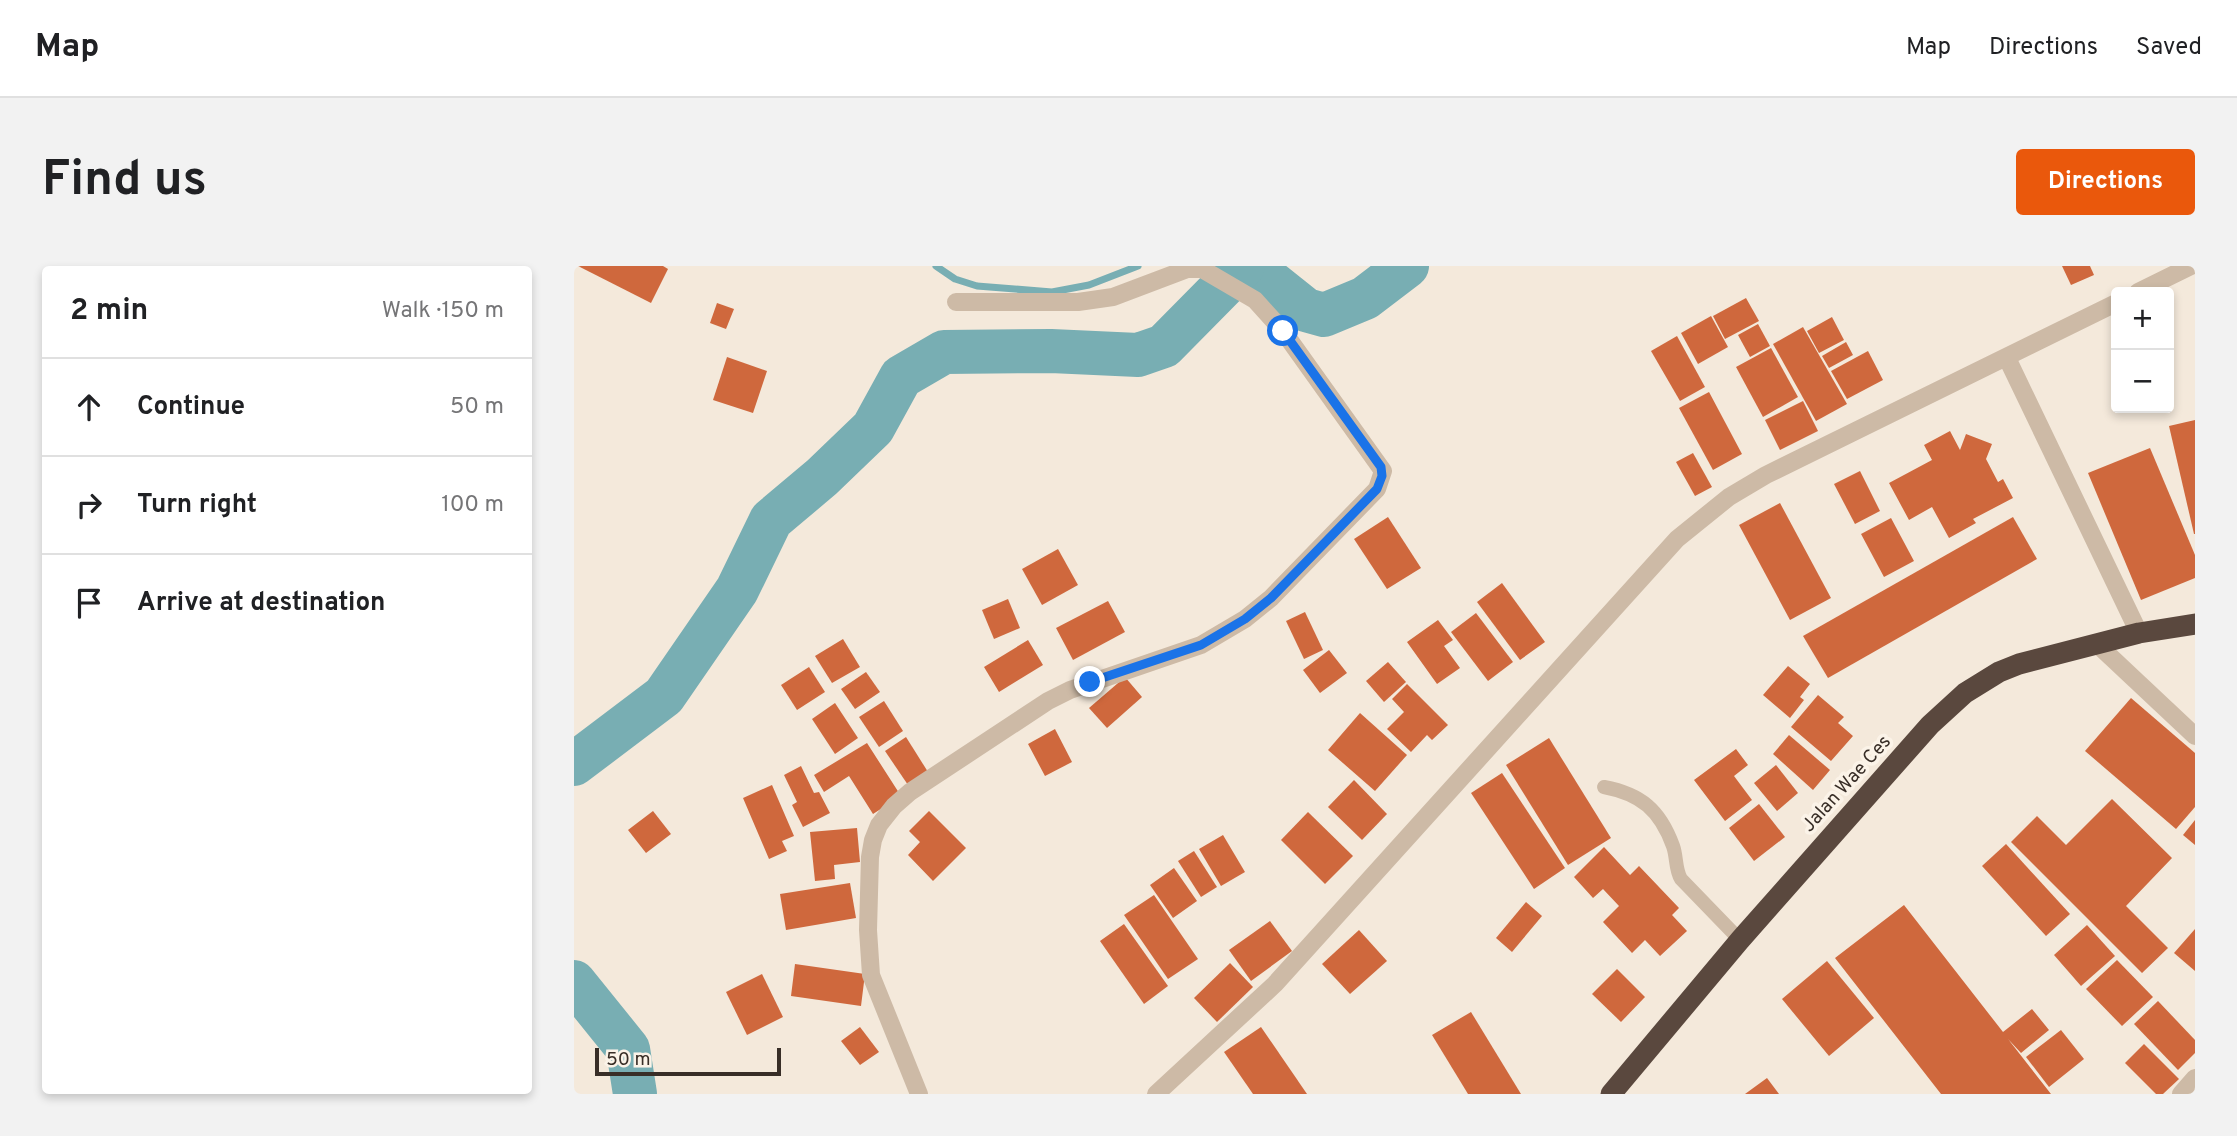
<!DOCTYPE html>
<meta charset="utf-8">
<style>
:root{--surface:#fff;--page:#f2f2f2;--text:#202124;--muted:#757577;--line:#e0e0e0;--accent:#ea580c}
body{margin:0;font-family:Overpass,sans-serif;background:var(--page);color:var(--text)}
.controls{position:absolute;right:21px;top:21px;display:grid;overflow:hidden;border-radius:7px;box-shadow:0 4px 10px #0003}
.controls button{width:63px;height:63px;display:grid;place-items:center;padding:0;border:0;border-bottom:2px solid var(--line);background:var(--surface);color:var(--text);font:35px sans-serif}
.scale{position:absolute;left:21px;bottom:18px;width:186px;box-sizing:border-box;padding-left:7px;border:4px solid #382e27;border-top:0;font-size:19px;line-height:24px;white-space:nowrap;color:#382e27;-webkit-text-stroke:5px #fbf3e8;paint-order:stroke}
.stop{position:absolute;width:21px;height:21px;margin:-16px;border:5px solid #1a73e8;border-radius:50%;background:#fff}
.stop.end{background:#1a73e8;border-color:#fff;box-shadow:0 2px 7px #0008}
.list{margin:0;padding:0;list-style:none}
h2{display:flex;justify-content:space-between;align-items:center;height:91px;margin:0;padding:0 28px;font-size:30px}
h2 small{font-size:23px;font-weight:400;color:var(--muted)}
.list li{display:grid;grid-template-columns:46px 1fr auto;gap:21px;align-items:center;box-sizing:border-box;height:98px;padding:0 28px;border-top:2px solid var(--line)}
.list b{display:block;font-size:26px;white-space:nowrap}
.list em{font-size:23px;font-style:normal;color:var(--muted)}
.icon{flex:none;width:38px;height:38px;fill:none;stroke:currentColor;stroke-width:2;stroke-linecap:round;stroke-linejoin:round}
.map{position:relative;flex:none;width:1621px;height:828px;overflow:hidden;border-radius:7px}
header{display:flex;align-items:center;gap:42px;box-sizing:border-box;height:98px;padding:0 35px;background:var(--surface);border-bottom:2px solid var(--line)}
header strong{font-size:33px}
nav{display:flex;gap:38px;margin-inline-start:auto;font-size:24px}
.intro{display:flex;align-items:center;justify-content:space-between;box-sizing:border-box;height:168px;padding:0 42px}
h1{margin:0;font-size:49px}
.button{padding:18px 32px;border-radius:7px;background:var(--accent);color:#fff;font-size:24px;font-weight:700}
main{display:flex;gap:42px;padding:0 42px}
aside{flex:1;background:var(--surface);border-radius:7px;box-shadow:0 4px 10px #0003}
.map>svg:first-child{display:block}
</style>
<header>
<strong>Map</strong>
<nav><a>Map</a><a>Directions</a><a>Saved</a></nav>
</header>
<div class="intro"><h1>Find us</h1><a class="button">Directions</a></div>
<main>
<aside>
<h2>2 min<small>Walk · 150 m</small></h2>
<ul class="list">
<li><svg class="icon" aria-label="ahead" viewBox="0 0 24 24"><path d="M12 20V5M6 11l6-6 6 6"/></svg><div><b>Continue</b></div><em>50 m</em></li>
<li><svg class="icon" aria-label="right" viewBox="0 0 24 24"><path d="M7 20v-9h11M14 6l5 5-5 5"/></svg><div><b>Turn right</b></div><em>100 m</em></li>
<li><svg class="icon" aria-label="arrive" viewBox="0 0 24 24"><path d="M6 21V4h12l-3 4 3 4H6"/></svg><div><b>Arrive at destination</b></div></li>
</ul>
</aside>
<div class="map">
<svg width="1621" height="828" viewBox="0 0 1621 828">
<rect width="100%" height="100%" fill="#f4e9db"/>
<g fill="none" stroke-linecap="round" stroke-linejoin="round">
<!-- stream -->
<path stroke="#78aeb3" stroke-width="7" d="M362,0L381,13L403,20L478,26L515,19L564,0"/>
<!-- river -->
<g stroke="#78aeb3" stroke-width="44">
<path d="M677,0L732,44L750,49L791,32L833,0"/>
<path d="M0,498L90,430L163,324L197,254L248,211L299,162L327,111L370,86L477,85L564,89L590,80L669,0"/>
<path d="M0,716L54,783L61,828"/>
</g>
</g>
<!-- building -->
<g fill="#cf683d">
<path d="M4,0H89L94,3L77,37Z"/>
<path d="M1488,0H1516L1520,9L1497,19Z"/>
<path d="M1172,32L1185,55L1151,73L1139,50Z"/>
<path d="M143,37L160,43L152,63L136,57Z"/>
<path d="M1137,50L1154,81L1124,98L1107,67Z"/>
<path d="M1258,51L1270,74L1245,87L1233,65Z"/>
<path d="M1184,58L1196,80L1176,91L1164,69Z"/>
<path d="M1229,61L1273,138L1242,155L1199,78Z"/>
<path d="M1103,70L1131,121L1106,135L1077,85Z"/>
<path d="M1272,76L1279,89L1255,102L1248,90Z"/>
<path d="M1197,82L1224,131L1189,151L1162,101Z"/>
<path d="M1294,85L1309,114L1273,133L1257,105Z"/>
<path d="M153,91L193,105L179,147L139,134Z"/>
<path d="M1135,126L1168,188L1139,204L1105,142Z"/>
<path d="M1229,135L1244,165L1206,184L1191,154Z"/>
<path d="M1621,154V268H1620L1595,160Z"/>
<path d="M1376,165L1386,184L1392,168L1418,178L1412,193L1424,216L1429,213L1439,232L1399,253L1402,257L1375,272L1358,241L1335,254L1315,217L1358,194L1350,179Z"/>
<path d="M1576,182L1621,289V312L1567,334L1514,207Z"/>
<path d="M1119,187L1138,221L1121,230L1102,196Z"/>
<path d="M1286,205L1306,245L1281,258L1260,218Z"/>
<path d="M1206,237L1257,332L1216,354L1165,259Z"/>
<path d="M814,251L847,302L813,323L780,273Z"/>
<path d="M1439,251L1463,293L1254,412L1229,370Z"/>
<path d="M1317,252L1340,295L1310,311L1287,268Z"/>
<path d="M484,283L504,319L468,339L448,303Z"/>
<path d="M928,317L971,376L946,394L903,336Z"/>
<path d="M434,333L446,362L420,373L408,344Z"/>
<path d="M534,335L551,366L499,394L482,362Z"/>
<path d="M731,346L749,384L730,393L712,355Z"/>
<path d="M902,347L939,396L914,415L877,366Z"/>
<path d="M864,354L879,374L870,380L886,402L863,418L833,376Z"/>
<path d="M269,373L286,401L258,417L241,390Z"/>
<path d="M454,374L469,399L425,426L410,401Z"/>
<path d="M755,384L773,407L746,427L729,404Z"/>
<path d="M814,396L832,416L810,436L792,415Z"/>
<path d="M1214,400L1236,418L1226,431L1230,434L1216,452L1189,429Z"/>
<path d="M235,401L251,426L223,444L207,419Z"/>
<path d="M292,406L306,426L281,443L267,423Z"/>
<path d="M551,411L568,431L533,462L515,442Z"/>
<path d="M833,418L874,459L858,474L853,469L837,486L813,463L830,446L818,433Z"/>
<path d="M1244,429L1270,451L1264,457L1279,470L1257,495L1217,461Z"/>
<path d="M1557,432L1621,487V541L1602,563L1511,485Z"/>
<path d="M310,435L329,465L305,481L285,451Z"/>
<path d="M261,437L284,472L261,488L238,453Z"/>
<path d="M786,447L833,489L801,525L754,484Z"/>
<path d="M481,463L498,496L471,510L454,478Z"/>
<path d="M1215,469L1256,504L1239,524L1199,488Z"/>
<path d="M332,471L354,506L334,519L311,485Z"/>
<path d="M975,472L1037,572L994,599L932,499Z"/>
<path d="M293,477L327,530L299,548L275,510L250,526L240,509Z"/>
<path d="M1162,483L1174,499L1160,510L1178,534L1151,555L1120,514Z"/>
<path d="M1202,499L1224,527L1203,545L1180,517Z"/>
<path d="M227,500L240,527L245,526L256,547L229,561L218,539L223,536L210,509Z"/>
<path d="M928,507L991,602L960,623L897,527Z"/>
<path d="M780,514L813,548L788,574L754,541Z"/>
<path d="M198,519L220,570L208,575L213,585L195,593L169,532Z"/>
<path d="M1538,533L1598,592L1552,640L1594,682L1568,707L1437,576L1463,550L1492,579Z"/>
<path d="M1185,538L1211,571L1180,595L1155,562Z"/>
<path d="M79,545L97,568L72,587L54,564Z"/>
<path d="M355,545L392,582L359,615L334,589L346,576L335,565Z"/>
<path d="M734,546L779,590L751,618L707,574Z"/>
<path d="M1621,554V579L1609,569Z"/>
<path d="M283,562L286,596L260,599L261,613L241,615L236,566Z"/>
<path d="M649,569L671,606L647,620L625,583Z"/>
<path d="M1432,578L1496,648L1472,670L1408,600Z"/>
<path d="M1030,581L1056,609L1065,600L1105,642L1098,649L1113,665L1086,690L1071,674L1058,687L1029,656L1045,640L1029,623L1019,632L1000,611Z"/>
<path d="M620,585L643,621L627,631L604,595Z"/>
<path d="M600,602L623,635L599,652L576,619Z"/>
<path d="M276,617L282,652L212,664L206,628Z"/>
<path d="M580,629L624,693L594,713L550,649Z"/>
<path d="M952,636L968,650L938,686L922,672Z"/>
<path d="M1330,639L1429,766L1458,743L1475,764L1447,787L1434,773L1477,828H1367L1261,692Z"/>
<path d="M696,655L718,685L677,715L655,684Z"/>
<path d="M550,658L594,720L570,738L526,675Z"/>
<path d="M1513,659L1541,690L1507,720L1480,689Z"/>
<path d="M1621,663V705L1600,687Z"/>
<path d="M785,664L813,695L776,728L748,698Z"/>
<path d="M1543,694L1579,731L1548,760L1512,723Z"/>
<path d="M1253,695L1300,752L1255,790L1208,733Z"/>
<path d="M656,697L679,721L643,756L620,732Z"/>
<path d="M221,698L291,708L287,740L217,730Z"/>
<path d="M1043,703L1071,731L1047,756L1018,728Z"/>
<path d="M188,708L209,751L173,769L152,726Z"/>
<path d="M1584,735L1621,774V787L1604,804L1560,758Z"/>
<path d="M897,746L947,828H894L858,769Z"/>
<path d="M286,761L305,786L286,799L267,775Z"/>
<path d="M687,761L733,828H679L650,786Z"/>
<path d="M1487,764L1510,793L1475,821L1452,791Z"/>
<path d="M1570,778L1605,813L1589,828H1582L1551,797Z"/>
<path d="M1193,812L1205,828H1171Z"/>
</g>
<g fill="none" stroke-linecap="round" stroke-linejoin="round">
<!-- lane -->
<path stroke="#cdbaa6" stroke-width="14" d="M1030,521C1067,528 1086,544 1099,580C1103,591 1101,603 1107,613L1166,674"/>
<!-- street -->
<g stroke="#cdbaa6" stroke-width="18">
<path d="M1564,26L1617,0"/>
<path d="M1433,92L1565,367"/>
<path d="M1523,378L1621,470"/>
<path d="M345,828L297,709L294,664L296,591L299,574L305,559L320,540L336,526L474,435L496,424L627,379L671,353L697,332L803,223L809,205L709,65L681,34L628,3H613L539,31L504,36H382"/>
<path d="M582,828L701,718L1103,273L1155,231L1192,209L1542,37"/>
<path d="M1607,828L1621,812"/>
</g>
<!-- highway -->
<path stroke="#5a483e" stroke-width="21" d="M1037,828L1166,674L1356,459L1391,427L1425,406L1445,398L1565,367L1621,358"/>
</g>
<g fill="none" stroke-linecap="round" stroke-linejoin="round">
<!-- route -->
<path stroke="#1a73e8" stroke-width="9" d="M516,416L627,379L671,353L697,332L803,223L808,210L807,201L709,65"/>
</g>
<g text-anchor="middle" dominant-baseline="central" stroke-width="7" stroke-linejoin="round" paint-order="stroke">
<!-- street labels -->
<g font-size="19" fill="#382e27" stroke="#fbf3e8">
<text transform="translate(1273 518) rotate(-48)">Jalan Wae Ces</text>
</g>
</g>
</svg>
<div class="controls">
<button>+</button>
<button>−</button>
</div>
<div class="scale">50 m</div>
<div class="stop" style="left:709px;top:65px"></div>
<div class="stop end" style="left:516px;top:416px"></div>
</div>
</main>
